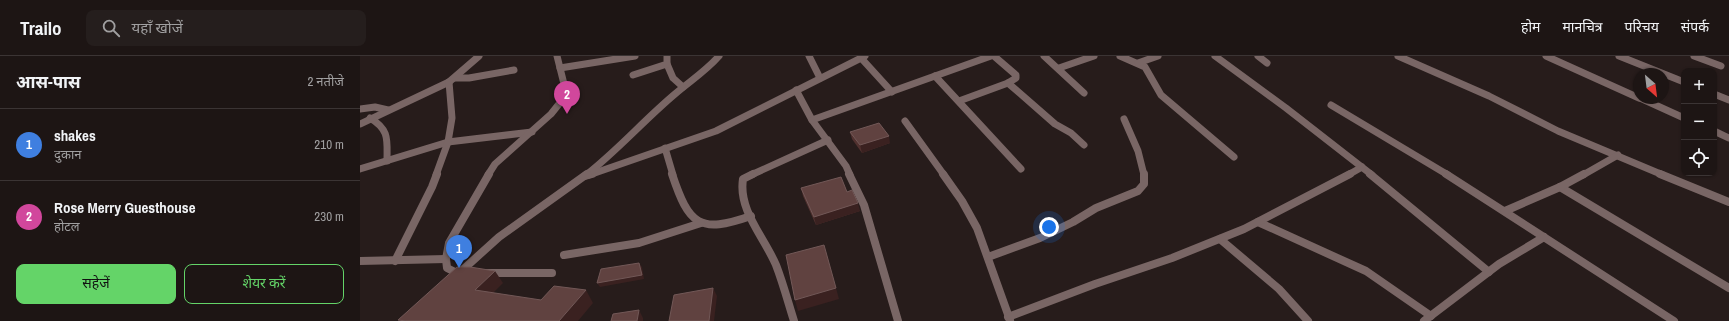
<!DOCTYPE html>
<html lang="hi">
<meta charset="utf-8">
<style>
:root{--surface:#1d1514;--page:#251e1d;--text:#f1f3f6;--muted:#a09fa0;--line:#3b3434;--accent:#64d468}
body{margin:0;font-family:"Archivo Narrow","Noto Sans Devanagari",sans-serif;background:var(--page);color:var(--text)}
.controls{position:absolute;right:12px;top:12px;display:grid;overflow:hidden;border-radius:8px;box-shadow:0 1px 3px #0004}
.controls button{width:36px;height:36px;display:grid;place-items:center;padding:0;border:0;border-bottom:1px solid var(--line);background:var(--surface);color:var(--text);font:20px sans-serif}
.compass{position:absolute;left:1273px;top:12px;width:36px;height:36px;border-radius:50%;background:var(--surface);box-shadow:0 1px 3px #0004;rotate:152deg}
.you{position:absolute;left:689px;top:171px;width:14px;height:14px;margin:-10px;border:3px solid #fff;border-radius:50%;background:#1a73e8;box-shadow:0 0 0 6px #1a73e833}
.badge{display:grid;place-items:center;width:26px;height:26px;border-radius:50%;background:var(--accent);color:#fff;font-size:13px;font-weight:700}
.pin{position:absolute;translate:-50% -33px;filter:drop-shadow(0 1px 2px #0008)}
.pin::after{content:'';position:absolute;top:21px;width:14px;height:12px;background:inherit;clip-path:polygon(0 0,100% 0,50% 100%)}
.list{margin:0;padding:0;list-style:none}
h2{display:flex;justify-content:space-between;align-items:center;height:52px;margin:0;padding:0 16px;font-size:17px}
h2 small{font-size:13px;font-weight:400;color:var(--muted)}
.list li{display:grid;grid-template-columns:26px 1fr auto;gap:12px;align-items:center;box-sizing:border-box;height:72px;padding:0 16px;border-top:1px solid var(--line)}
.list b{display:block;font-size:15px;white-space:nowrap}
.list p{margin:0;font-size:13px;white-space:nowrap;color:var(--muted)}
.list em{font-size:13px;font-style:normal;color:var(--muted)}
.actions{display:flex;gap:8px;padding:12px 16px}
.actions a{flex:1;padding:9px 0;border:1px solid var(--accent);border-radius:8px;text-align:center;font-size:14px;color:var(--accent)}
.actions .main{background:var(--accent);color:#111}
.icon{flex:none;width:22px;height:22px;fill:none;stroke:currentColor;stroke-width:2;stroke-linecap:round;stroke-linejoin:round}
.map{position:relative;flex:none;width:1369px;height:265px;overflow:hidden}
header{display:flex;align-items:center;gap:24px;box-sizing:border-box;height:56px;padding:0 20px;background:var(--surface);border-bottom:1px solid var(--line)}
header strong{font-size:19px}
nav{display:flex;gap:22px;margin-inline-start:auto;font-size:14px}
.search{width:280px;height:36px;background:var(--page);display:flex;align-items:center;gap:10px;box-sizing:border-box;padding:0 14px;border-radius:8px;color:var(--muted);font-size:15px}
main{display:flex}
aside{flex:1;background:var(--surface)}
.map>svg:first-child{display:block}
</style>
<header>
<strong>Trailo</strong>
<div class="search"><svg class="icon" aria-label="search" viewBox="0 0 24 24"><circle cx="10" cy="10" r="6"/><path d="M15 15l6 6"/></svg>यहाँ खोजें</div>
<nav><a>होम</a><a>मानचित्र</a><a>परिचय</a><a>संपर्क</a></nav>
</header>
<main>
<aside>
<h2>आस-पास<small>2 नतीजे</small></h2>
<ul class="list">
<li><span class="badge" style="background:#3f7fe0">1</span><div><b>shakes</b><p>दुकान</p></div><em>210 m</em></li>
<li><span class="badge" style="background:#d1479c">2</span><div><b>Rose Merry Guesthouse</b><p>होटल</p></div><em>230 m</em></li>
</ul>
<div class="actions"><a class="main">सहेजें</a><a>शेयर करें</a></div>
</aside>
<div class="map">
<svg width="1369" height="265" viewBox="0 0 1369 265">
<rect width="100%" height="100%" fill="#271c1b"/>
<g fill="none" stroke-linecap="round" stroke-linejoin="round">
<!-- minor-far1 -->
<g stroke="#796665" stroke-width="7">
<path d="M449,0L460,22"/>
<path d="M684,0L724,37"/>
<path d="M760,0L785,11L801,39L874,101"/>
<path d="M855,0L926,52L1012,119"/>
<path d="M898,0L907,7"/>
<path d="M1038,0L1129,40L1198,75L1303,119"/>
<path d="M1186,0L1279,42"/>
<path d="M1259,0L1324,26"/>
<path d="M1334,0L1361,10"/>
<path d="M501,2L532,36"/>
<path d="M778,7L798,0"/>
<path d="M307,8L313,22L323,31"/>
<path d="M200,12L275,0"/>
<path d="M699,12L734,0"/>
<path d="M273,19L307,8V0"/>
<path d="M575,20L661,113"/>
<path d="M95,22H109L154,14"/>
<path d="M648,27L695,68L711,77L724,89"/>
<path d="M436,34L452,64L486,110L490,119"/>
<path d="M1354,38L1369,44"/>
<path d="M1280,42L1324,62"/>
<path d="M599,45L648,27L656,22V19L634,0"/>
<path d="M971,49L1088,119"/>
<path d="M0,53L15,51L28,54"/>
<path d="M10,62C30,74 27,84 27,105"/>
<path d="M764,63L778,95L784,119"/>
<path d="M452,64L631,0"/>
<path d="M545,65L584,119"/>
<path d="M0,68L89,26L119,0"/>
<path d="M1354,75L1369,82"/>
<path d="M305,92L313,119"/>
<path d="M0,113L88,86L172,76"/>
<path d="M76,119L88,86L92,62L89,26"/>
<path d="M128,119L135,108L191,58L203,43L205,32L197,0"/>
<path d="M229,119L356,75L505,0"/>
<path d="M391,119L468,84"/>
<path d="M988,119L1002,111"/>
<path d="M1223,119L1258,99"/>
</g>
<!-- minor -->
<g stroke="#796665" stroke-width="8">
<path d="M312,118C329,169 339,178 391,160"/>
<path d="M393,118L383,123C378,154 404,181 416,209C423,227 428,246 434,265"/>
<path d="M489,118L504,149L538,265"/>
<path d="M583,118L602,145L617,172L650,264"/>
<path d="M1010,118L1129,216"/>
<path d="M1086,118L1314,265"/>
<path d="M1300,118L1369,146"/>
<path d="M225,120L232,118"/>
<path d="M1200,131L1369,232"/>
<path d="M1145,155L1200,131L1224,118"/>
<path d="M898,166L1006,215L1071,260"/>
<path d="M860,183L919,233L948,265"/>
<path d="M204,199L279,187L341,167"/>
<path d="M628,201L680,182L713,166L736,152L778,135L784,128V118"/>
<path d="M0,205L86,203"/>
<path d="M35,205L72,131L77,118"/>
<path d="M103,217L99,218L87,212L86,203L89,187L129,118"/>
<path d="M126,217H192"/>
<path d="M648,261L735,228L812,202L884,173L990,118"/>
<path d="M1064,265L1139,208L1184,181"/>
</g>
<!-- tertiary-far1 -->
<path stroke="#796665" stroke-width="7" d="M226,119C258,94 284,64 315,38C330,25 346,15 359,0"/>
<!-- tertiary -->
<path stroke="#796665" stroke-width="8" d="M98,218L139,181L227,118"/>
</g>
<!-- wall -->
<g fill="#51312f">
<path d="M490,76L530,87L502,97L492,83Z"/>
<path d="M441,132L487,136L500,155L456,169L443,140Z"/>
</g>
<!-- shaded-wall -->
<g fill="#3a2120">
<path d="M529,80L530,87L502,97L500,89Z"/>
<path d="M498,147L500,155L456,169L454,161Z"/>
<path d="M279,207L282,211L284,223L240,231L237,227Z"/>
<path d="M135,215L143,227L124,246L115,234Z"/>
<path d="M353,232L357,240L354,265H349Z"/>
<path d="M476,232L479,243L438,255L435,244Z"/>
<path d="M226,234L233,247L218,265H199Z"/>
<path d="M279,254L283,262V265H277Z"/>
</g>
<!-- building -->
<g fill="#604240" stroke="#725857">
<path d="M519,67L529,80L500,89L490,76Z"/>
<path d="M481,121L487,136L492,134L498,147L454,161L441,132Z"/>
<path d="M464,189L476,232L435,244L426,199Z"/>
<path d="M279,207L282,219L237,227L241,213Z"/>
<path d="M97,211H110L135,215L115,234L181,244L194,230L226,234L199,265H46L38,264Z"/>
<path d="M353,232L349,265H309L314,239Z"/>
<path d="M279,254L277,265H251L253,258Z"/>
</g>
</svg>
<div class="controls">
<button>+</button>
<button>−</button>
<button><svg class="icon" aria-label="locate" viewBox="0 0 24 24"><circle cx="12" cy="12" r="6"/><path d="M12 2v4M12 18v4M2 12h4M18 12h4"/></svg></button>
</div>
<svg class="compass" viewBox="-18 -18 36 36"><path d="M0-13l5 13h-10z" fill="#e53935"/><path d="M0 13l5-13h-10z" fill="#a09fa0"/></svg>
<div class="you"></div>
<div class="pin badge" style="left:99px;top:212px;background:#3f7fe0">1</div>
<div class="pin badge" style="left:207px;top:58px;background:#d1479c">2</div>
</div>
</main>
